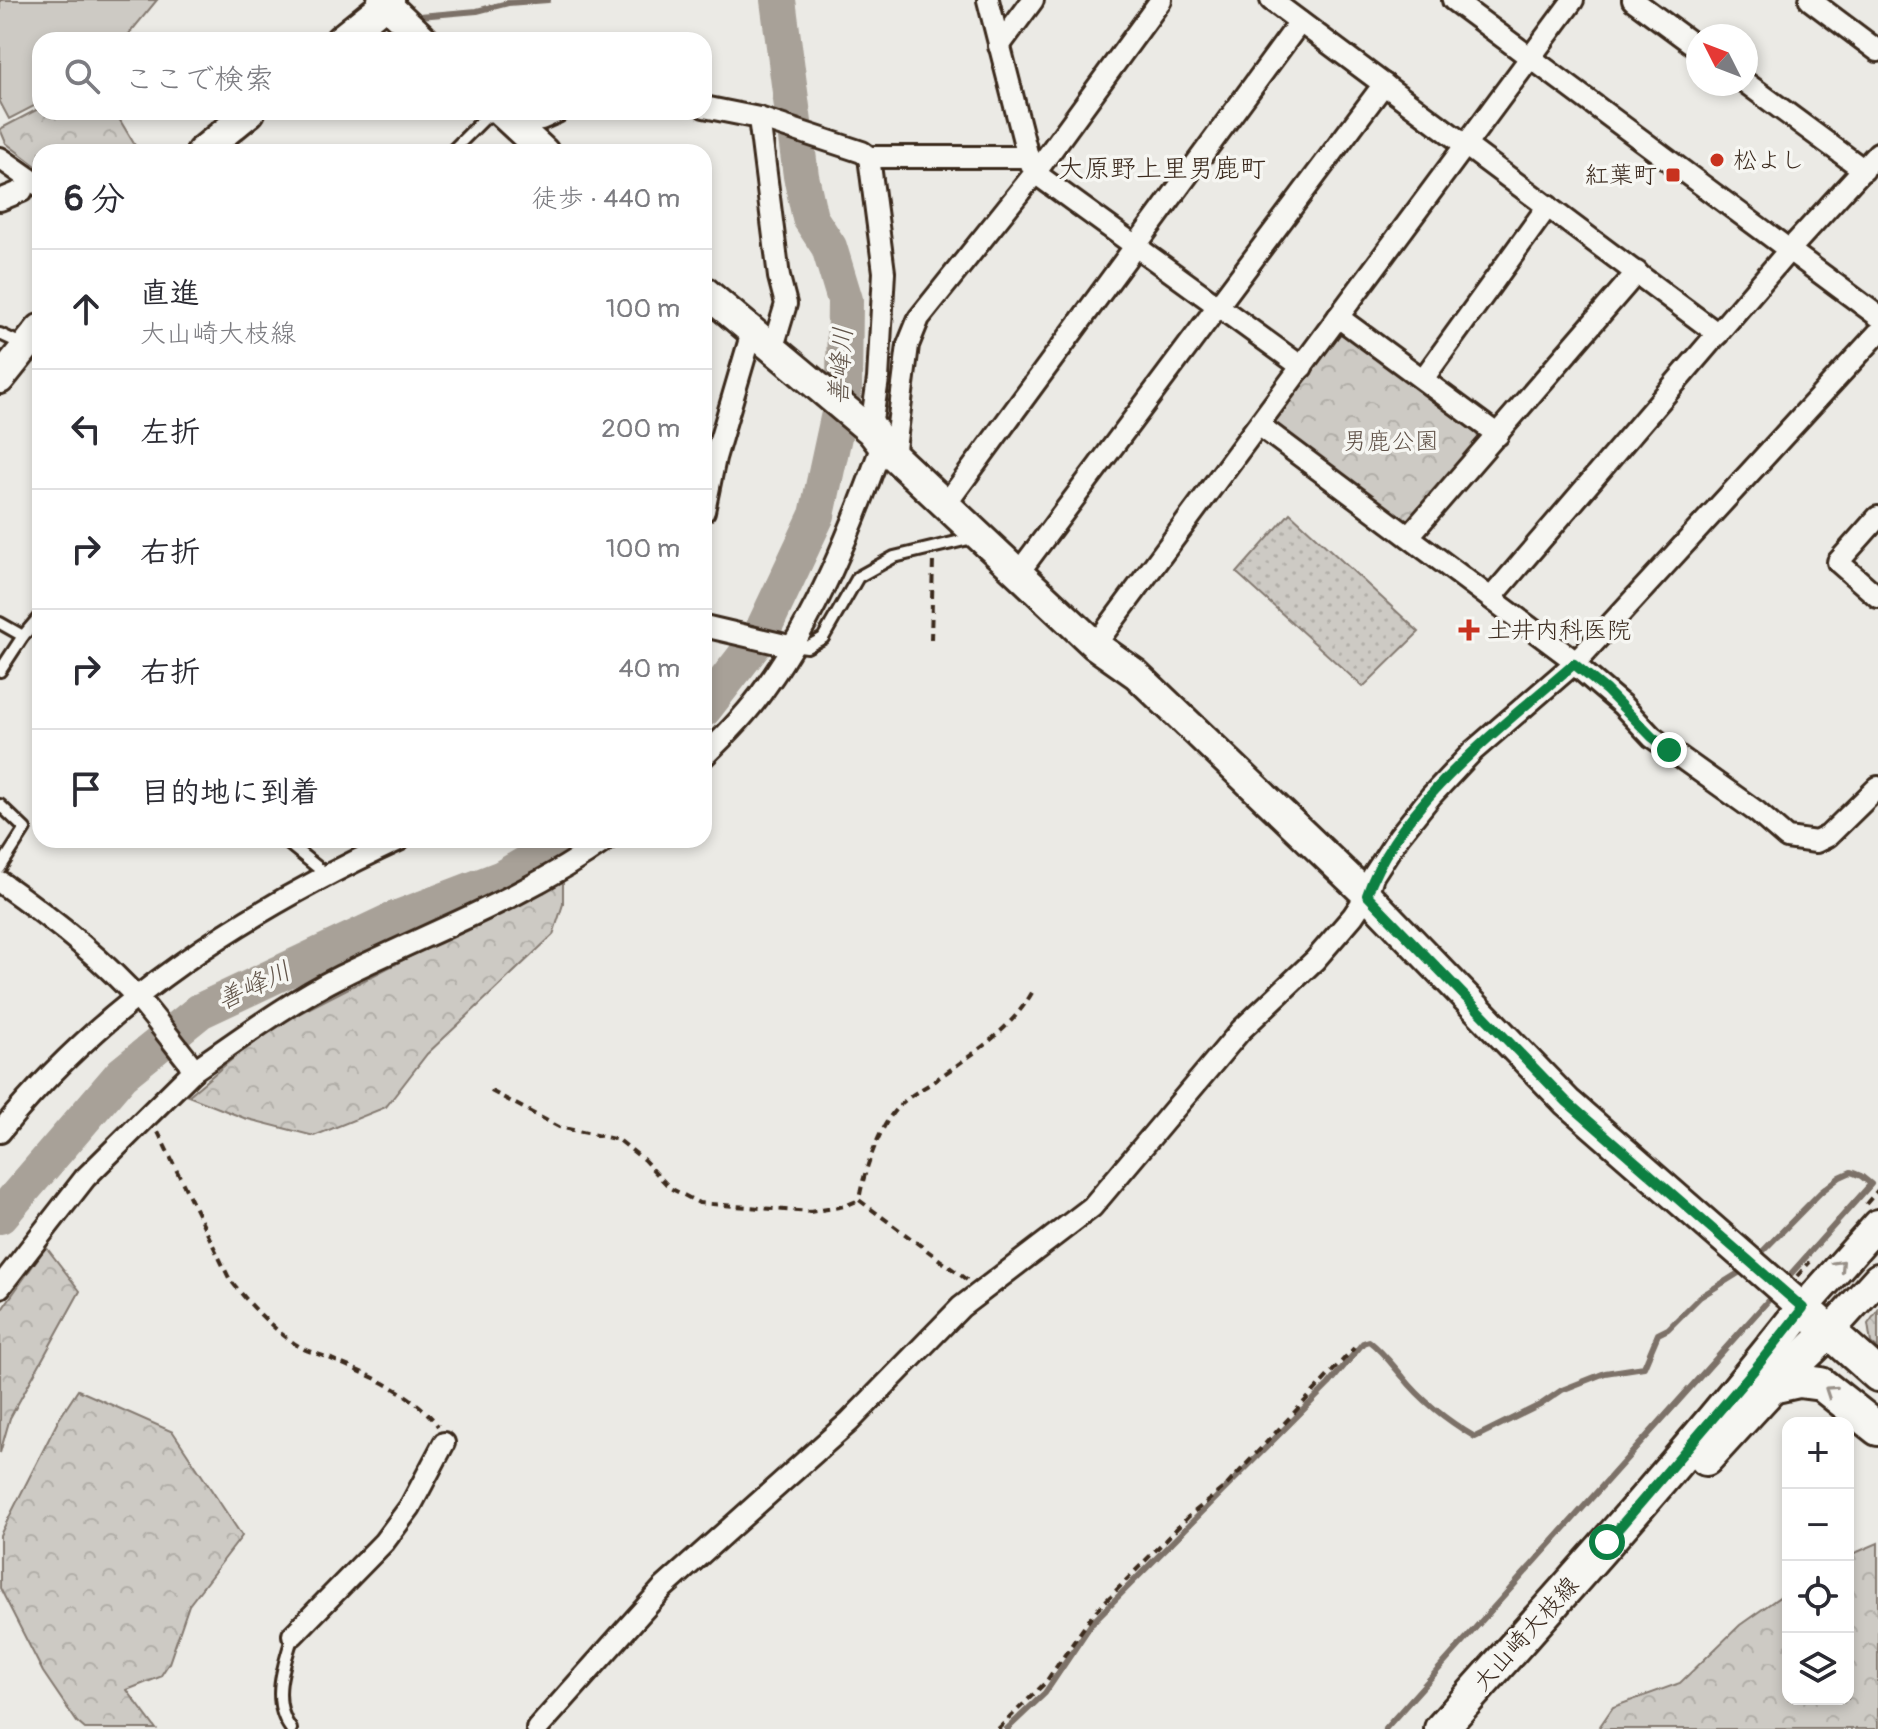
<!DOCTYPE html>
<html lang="ja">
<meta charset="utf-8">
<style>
:root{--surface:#fff;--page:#f2f2f3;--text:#2b2b33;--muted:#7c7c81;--line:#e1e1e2}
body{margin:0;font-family:Pangolin,"Klee One",sans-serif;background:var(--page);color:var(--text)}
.controls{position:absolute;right:24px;bottom:24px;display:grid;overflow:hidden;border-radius:16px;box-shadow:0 4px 12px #0003}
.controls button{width:72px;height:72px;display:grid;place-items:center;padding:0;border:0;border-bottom:2px solid var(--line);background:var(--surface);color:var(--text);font:40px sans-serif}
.compass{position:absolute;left:1686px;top:24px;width:72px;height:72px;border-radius:50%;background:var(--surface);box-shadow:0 4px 12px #0003;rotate:312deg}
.stop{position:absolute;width:24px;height:24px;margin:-18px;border:6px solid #0b8043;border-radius:50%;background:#fff}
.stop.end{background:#0b8043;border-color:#fff;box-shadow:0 2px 8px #0008}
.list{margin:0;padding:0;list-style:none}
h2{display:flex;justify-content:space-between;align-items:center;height:104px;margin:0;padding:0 32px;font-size:34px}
h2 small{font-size:26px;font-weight:400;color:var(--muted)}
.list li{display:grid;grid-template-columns:52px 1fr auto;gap:24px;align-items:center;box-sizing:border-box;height:120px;padding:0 32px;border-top:2px solid var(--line)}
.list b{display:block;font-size:30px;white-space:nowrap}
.list p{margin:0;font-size:26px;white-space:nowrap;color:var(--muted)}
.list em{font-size:26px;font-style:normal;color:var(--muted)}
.icon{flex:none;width:44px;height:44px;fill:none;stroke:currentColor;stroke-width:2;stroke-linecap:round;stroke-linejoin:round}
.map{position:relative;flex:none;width:1878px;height:1729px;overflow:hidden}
.search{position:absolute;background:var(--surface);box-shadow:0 4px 12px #0003;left:32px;top:32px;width:680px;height:88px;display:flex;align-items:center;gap:20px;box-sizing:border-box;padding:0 28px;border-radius:24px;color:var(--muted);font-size:30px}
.panel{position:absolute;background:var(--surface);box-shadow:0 4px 12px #0003;left:32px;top:144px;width:680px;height:704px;border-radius:24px}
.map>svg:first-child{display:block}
</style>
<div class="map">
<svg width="1878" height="1729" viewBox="0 0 1878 1729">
<defs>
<pattern id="forest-crowns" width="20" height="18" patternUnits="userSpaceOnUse" patternTransform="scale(2)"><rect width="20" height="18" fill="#cdcac4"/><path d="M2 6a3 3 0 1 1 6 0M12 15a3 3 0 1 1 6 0" fill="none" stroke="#b1aea8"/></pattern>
<pattern id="garden-dots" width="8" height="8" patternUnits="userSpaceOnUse" patternTransform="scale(2)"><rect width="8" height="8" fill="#cdcac4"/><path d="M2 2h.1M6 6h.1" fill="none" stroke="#b1aea8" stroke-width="1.8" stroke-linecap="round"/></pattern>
</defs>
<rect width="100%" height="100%" fill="#ebeae5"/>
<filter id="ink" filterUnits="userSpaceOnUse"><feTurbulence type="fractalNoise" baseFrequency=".0125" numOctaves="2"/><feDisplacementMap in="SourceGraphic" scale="16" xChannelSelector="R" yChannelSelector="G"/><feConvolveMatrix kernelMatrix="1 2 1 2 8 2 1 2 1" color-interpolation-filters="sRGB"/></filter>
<g filter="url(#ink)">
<!-- forest -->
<g fill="url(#forest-crowns)" stroke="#847a71" stroke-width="2">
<path d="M40,108V112H115L139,152H40V169L6,143L0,129Z"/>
<path d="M1340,334L1346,336L1476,431L1479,440L1409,523L1401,522L1274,427L1272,418L1333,336Z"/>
<path d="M563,878V904L553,935L427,1054L386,1107L314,1136L244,1118L188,1096L267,1030Z"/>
<path d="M46,1247L80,1291L10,1418L0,1453V1312Z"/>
<path d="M1878,1310V1349L1871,1343L1868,1324Z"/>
<path d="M78,1390L173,1432L242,1536L189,1605L169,1663L160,1677L127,1690L156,1729H85L77,1722L43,1672L0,1588V1535L59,1419Z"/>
<path d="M1878,1543V1729H1598L1613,1707L1680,1683L1740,1625L1788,1591V1699H1848V1556Z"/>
</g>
<!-- garden -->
<path fill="url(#garden-dots)" stroke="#847a71" stroke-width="2" d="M1290,513L1419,632L1363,687L1237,573Z"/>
<!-- pitch -->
<path fill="#cdcac4" stroke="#847a71" stroke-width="2" d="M0,0H157L124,40H40V103L9,119L0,102Z"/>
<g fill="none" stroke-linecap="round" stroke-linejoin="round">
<!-- stream -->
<g stroke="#7c7167" stroke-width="6">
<path d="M420,16L477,11L508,3L548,0"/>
<path d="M1760,1254L1821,1192L1840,1177L1851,1172L1861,1176L1871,1184L1788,1277"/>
<path d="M1007,1729L1045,1693L1092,1623L1329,1384L1363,1343L1369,1341C1383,1352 1391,1363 1403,1377C1423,1402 1448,1421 1475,1437L1540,1405L1562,1390L1605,1373L1644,1367L1658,1334L1668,1329L1700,1297L1745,1269"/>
<path d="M1385,1729L1774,1294"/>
</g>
<!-- river -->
<g stroke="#a8a198" stroke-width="36">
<path d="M704,709L759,638L817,515L844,390L845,300L829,247L810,218L801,176L778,0"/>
<path d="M0,1216L122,1074L200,1011L395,919L502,878L567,840"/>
</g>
<!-- lane casing -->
<g stroke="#3b2a1e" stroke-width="16">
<g id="lane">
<path d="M451,152L486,117L502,114"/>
<path d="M0,334L24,345"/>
<path d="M0,623L23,636"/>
<path d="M791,645L807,647L823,638L858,577L894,557L973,538"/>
<path d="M0,671L23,636L40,616"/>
<path d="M0,805L25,829L0,868"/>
<path d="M284,840L327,875"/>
<path d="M291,1729C270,1701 284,1665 293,1635"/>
</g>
</g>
<!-- street casing -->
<g stroke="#3b2a1e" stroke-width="26">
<g id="street">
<path d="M1161,0L1035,173L1302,367"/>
<path d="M1271,0L1718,334"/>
<path d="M1453,0L1878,316"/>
<path d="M1633,0L1698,48"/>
<path d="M1810,0L1878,51"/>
<path d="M999,46L1033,0"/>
<path d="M1746,83L1864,170"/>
<path d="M704,107L759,118L862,152L869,157H1028"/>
<path d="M759,118L779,277L786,304L773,347"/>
<path d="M512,122L541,119L557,112"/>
<path d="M869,157L884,272L878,379L872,420L882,436"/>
<path d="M0,158L40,186"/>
<path d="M0,200L22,191"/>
<path d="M1338,317L1498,435"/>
<path d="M1423,379L1548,206"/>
<path d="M1259,425L1576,662"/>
<path d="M894,457L908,345L919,318L1035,173L1028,157L988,0"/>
<path d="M946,504L1300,22"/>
<path d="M704,511L715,458L752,332"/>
<path d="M1878,517L1838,562L1878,597"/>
<path d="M1409,536L1637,272"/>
<path d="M1019,572L1384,84"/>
<path d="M1491,598L1790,249L1878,153"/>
<path d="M704,626L785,645"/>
<path d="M1095,645L1573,0"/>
<path d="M1574,664L1622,705L1652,737L1757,812L1787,838L1816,842L1828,836L1878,787"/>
<path d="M704,756C726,735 748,713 765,688C817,616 852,528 882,445"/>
<path d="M0,882C50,917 101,957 142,1003C158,1022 173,1042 188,1061L193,1071L85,1178L0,1287"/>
<path d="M193,1071C241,1038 289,1002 341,976C430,932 525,898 606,840"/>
<path d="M0,1132C105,1001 248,910 399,840"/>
<path d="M293,1635L384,1542L410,1507L444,1443"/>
<path d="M537,1729L663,1588L849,1422L961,1307L1092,1207L1241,1030L1315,960L1353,916L1367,895L1373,876L1399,836L1431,796L1473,751L1576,662L1878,333"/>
</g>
</g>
<!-- secondary casing -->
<g stroke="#3b2a1e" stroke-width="34">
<g id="secondary">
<path d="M382,0L424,40"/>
<path d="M340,40L390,0"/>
<path d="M501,112L544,152"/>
<path d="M201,152L250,112"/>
<path d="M704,291L871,431L882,445L1095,645L1136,674L1367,895L1567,1102L1803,1308L1878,1224"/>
<path d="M0,379L40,329"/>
<path d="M1829,1332L1878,1278"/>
</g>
</g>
<!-- primary casing -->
<g stroke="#3b2a1e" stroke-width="38">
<g id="primary">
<path d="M1772,1387L1799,1381L1821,1384L1878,1429"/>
<path d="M1706,1459L1772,1387L1829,1332"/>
<path d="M1441,1729C1564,1591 1689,1454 1803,1308L1878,1375"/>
</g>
</g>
<!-- path -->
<g stroke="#3b2a1e" stroke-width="4" stroke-dasharray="8 6" stroke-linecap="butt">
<path d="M931,640L933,560"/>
<path d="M491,1091L559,1127L619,1140L644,1160L670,1188L699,1203L810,1212L845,1206L859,1200"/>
<path d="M158,1132L229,1278C248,1303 273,1330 300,1347C308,1352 319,1354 329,1358C367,1375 413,1391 438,1426"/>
<path d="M1866,1204L1878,1190"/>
<path d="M1797,1276L1810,1262"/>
<path d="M967,1280L859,1200C863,1174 880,1123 900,1105C908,1097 920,1090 930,1084C969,1056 1011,1032 1034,989"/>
<path d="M998,1729L1045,1683L1094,1613L1188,1517L1227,1485L1354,1348"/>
</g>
<!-- lane -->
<use href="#lane" stroke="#f6f6f2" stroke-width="10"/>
<!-- street -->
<use href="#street" stroke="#f6f6f2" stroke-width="20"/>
<!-- secondary -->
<use href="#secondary" stroke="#f6f6f2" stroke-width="28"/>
<!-- primary -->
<use href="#primary" stroke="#f6f6f2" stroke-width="32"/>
</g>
<!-- one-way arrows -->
<defs><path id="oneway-chevron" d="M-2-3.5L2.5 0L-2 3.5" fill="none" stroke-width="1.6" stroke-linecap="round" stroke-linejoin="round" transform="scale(2)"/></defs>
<g stroke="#989088">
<use href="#oneway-chevron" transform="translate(1840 1265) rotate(-47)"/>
<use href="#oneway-chevron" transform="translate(1830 1391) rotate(-146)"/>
</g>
</g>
<g fill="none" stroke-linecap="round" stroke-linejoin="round" filter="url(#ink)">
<!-- route -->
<path stroke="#0b8043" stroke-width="10" d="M1607,1542L1754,1370L1803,1308L1567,1102L1367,895C1398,804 1503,726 1574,664L1606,690L1652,737L1669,750"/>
</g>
<!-- markers -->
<g fill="#c8321e" stroke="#f6f6f2" stroke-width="3">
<circle cx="1717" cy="160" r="8"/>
<rect x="1665" y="167" width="16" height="16" rx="4"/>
<path d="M1465 618h8v8h8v8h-8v8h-8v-8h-8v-8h8z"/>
</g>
<g text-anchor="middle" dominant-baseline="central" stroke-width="7" stroke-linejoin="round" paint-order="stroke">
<!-- poi labels -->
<g font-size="24" fill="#3b2a1e" stroke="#f6f6f2" text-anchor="start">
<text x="1733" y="160">松よし</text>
<text x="1657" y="175" text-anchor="end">紅葉町</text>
<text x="1487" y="630">土井内科医院</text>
</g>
<!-- park labels -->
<g font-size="24" fill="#605248" stroke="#f6f6f2">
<text x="1391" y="441">男鹿公園</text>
</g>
<!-- street labels -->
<g font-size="24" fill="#3b2a1e" stroke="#f6f6f2">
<text transform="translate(1526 1634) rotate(-48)">大山崎大枝線</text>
</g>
<!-- neighbourhood labels -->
<g font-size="26" fill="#3b2a1e" stroke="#f6f6f2">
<text x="1162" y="169">大原野上里男鹿町</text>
</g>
<!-- water labels -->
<g font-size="26" font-style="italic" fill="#615449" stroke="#f6f6f2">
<text transform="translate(841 366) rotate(-86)">善峰川</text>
<text transform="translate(254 986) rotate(-25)">善峰川</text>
</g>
</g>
</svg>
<div class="controls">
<button>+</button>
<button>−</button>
<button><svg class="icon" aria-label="locate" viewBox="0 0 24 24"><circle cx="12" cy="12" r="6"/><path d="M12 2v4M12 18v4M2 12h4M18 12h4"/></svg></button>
<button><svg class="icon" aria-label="layers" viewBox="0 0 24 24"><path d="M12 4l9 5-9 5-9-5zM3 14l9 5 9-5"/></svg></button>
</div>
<svg class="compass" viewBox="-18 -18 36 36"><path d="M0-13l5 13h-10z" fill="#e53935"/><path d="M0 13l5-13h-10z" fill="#7c7c81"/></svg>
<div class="stop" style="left:1607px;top:1542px"></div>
<div class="stop end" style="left:1669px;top:750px"></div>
<div class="search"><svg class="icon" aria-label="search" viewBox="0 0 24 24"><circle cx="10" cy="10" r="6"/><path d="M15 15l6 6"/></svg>ここで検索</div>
<section class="panel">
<h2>6 分<small>徒歩 · 440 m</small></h2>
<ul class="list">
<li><svg class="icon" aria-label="ahead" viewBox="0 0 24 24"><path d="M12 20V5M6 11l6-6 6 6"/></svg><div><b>直進</b><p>大山崎大枝線</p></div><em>100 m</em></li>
<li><svg class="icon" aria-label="left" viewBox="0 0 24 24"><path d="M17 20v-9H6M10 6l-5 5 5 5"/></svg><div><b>左折</b></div><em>200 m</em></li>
<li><svg class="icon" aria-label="right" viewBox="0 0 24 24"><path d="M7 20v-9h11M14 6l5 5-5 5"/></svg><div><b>右折</b></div><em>100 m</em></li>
<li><svg class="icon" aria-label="right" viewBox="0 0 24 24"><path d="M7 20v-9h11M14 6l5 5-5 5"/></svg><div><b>右折</b></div><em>40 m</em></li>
<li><svg class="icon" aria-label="arrive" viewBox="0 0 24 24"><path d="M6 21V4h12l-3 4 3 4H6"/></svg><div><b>目的地に到着</b></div></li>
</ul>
</section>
</div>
